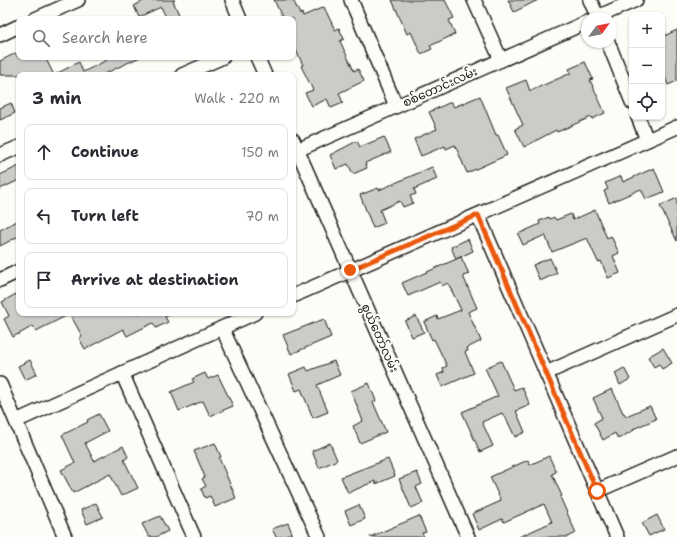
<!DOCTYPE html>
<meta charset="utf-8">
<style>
:root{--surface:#fff;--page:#f2f2f3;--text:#2b2b33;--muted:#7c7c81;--line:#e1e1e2}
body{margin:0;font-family:"Shantell Sans","Noto Sans Myanmar",sans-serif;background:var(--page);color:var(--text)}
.controls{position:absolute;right:12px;top:12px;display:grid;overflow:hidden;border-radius:8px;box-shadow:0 1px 3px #0004}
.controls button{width:36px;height:36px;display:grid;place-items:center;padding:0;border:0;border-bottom:1px solid var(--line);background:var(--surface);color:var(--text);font:20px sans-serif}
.compass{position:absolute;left:581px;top:12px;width:36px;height:36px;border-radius:50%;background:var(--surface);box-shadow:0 1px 3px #0004;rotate:57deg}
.stop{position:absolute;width:12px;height:12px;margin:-9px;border:3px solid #ea580c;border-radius:50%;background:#fff}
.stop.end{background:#ea580c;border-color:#fff;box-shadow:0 1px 4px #0008}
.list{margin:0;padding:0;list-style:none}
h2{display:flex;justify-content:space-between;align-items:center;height:52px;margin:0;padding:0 16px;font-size:17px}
h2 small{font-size:13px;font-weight:400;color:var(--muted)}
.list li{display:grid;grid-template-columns:26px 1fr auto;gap:12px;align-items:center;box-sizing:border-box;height:56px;margin:0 8px 8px;padding:0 8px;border:1px solid var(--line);border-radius:8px}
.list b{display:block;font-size:15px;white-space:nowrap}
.list em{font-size:13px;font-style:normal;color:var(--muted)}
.icon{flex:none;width:22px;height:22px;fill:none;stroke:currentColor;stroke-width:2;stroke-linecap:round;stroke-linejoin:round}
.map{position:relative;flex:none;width:677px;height:537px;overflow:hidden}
.search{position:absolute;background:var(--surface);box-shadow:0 1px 3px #0004;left:16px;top:16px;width:280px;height:44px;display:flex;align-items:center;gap:10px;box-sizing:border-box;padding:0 14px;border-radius:8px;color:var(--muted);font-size:15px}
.panel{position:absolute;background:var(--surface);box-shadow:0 1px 3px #0004;left:16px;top:72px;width:280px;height:244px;border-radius:8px}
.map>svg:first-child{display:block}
</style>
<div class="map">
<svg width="677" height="537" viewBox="0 0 677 537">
<rect width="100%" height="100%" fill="#fdfcf7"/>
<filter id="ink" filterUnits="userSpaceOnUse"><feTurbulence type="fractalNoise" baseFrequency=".025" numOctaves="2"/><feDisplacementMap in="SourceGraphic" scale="8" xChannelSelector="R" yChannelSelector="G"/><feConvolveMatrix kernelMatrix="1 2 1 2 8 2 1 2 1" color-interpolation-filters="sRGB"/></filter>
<g filter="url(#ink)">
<!-- building -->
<g fill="#cccbc8" stroke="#1c1c1c">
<path d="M145,0H175L173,1L181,19H167L161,7L139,17L134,6Z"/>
<path d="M274,0H293L300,14L302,13L303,16L324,7L335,30L339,28L344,39L340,41L354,71L358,69L364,81L339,93L343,103L331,108L327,99L312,106L305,93L313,90L301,66L303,65L293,44V19H283Z"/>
<path d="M392,0H445L454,18L449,20L455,34L430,46L432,49L421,54L411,32L407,34Z"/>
<path d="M508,0H538L514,12Z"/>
<path d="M677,30V81L668,85L662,70V37Z"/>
<path d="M16,53L18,57H45L54,75L79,62L83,72L107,60L106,57H140L102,75H0V61Z"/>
<path d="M585,62L593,79L590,80L605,113L592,119L591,117L557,132L556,130L524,147L515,129L523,125L506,88L526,80L530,91L571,73L569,69Z"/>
<path d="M480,96L496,135H498L507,155L467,173L455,145L446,149L445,146L421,156L414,139L437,129L429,112L451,102L454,107Z"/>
<path d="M11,103L15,113L0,120V108Z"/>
<path d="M384,137L391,152L365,163L367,168L353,174L348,164L336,169L330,155L357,141L360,147Z"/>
<path d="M19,166V180L0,189V175Z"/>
<path d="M432,167L437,179L414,189L416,194L410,196L413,203L403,207L400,201L380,210L385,223L373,228L360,195L378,188L379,190Z"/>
<path d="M654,168L664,192L646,199L641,189L609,203L604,191L608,189L605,183L621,176L623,182Z"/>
<path d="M677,198V241L660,206Z"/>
<path d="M595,210L607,238L611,236L619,253L613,256L620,273L608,278L601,261L598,262L587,238L552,252L545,235L523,245L518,234L540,224L539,221L549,217L550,219L554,217L556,220L571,214L573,220Z"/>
<path d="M19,220V236L0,246V230Z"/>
<path d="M468,239L473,251L456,259L451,247Z"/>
<path d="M461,257L469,274L463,276L477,308L468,312L481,341L467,348L468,351L465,352L474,373L442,387L437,375L444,372L443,368L447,366L434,339L432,340L424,322L437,316L438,319L461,310L448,283L442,286L440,282L408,296L402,283Z"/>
<path d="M550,258L557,273L540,281L533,265Z"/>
<path d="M16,294L19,300V313H173L165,317L168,322L156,328L153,323L127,336L123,329L85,349L79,338L82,336L70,314L36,331L33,326L19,334V335L18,334L13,337L4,319L9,316L2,302Z"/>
<path d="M416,316L424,332L412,337L405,321Z"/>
<path d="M324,319L331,337L291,354L283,335Z"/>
<path d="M663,348L672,363L662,369L659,364L654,367L648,357Z"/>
<path d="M30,360L37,374L25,380L18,366Z"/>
<path d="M334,361L340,375L317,385L328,412L313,418L301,389L296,391L289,374L306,367L308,371Z"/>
<path d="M501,361L514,390L522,387L530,405L516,411L525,432L515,437L505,416L504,417L502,413L482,422L493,446L480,452L462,412L498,396L485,368Z"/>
<path d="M624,368L630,379L620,385L615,373Z"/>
<path d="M205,373L208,379L218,375L233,406L210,416L203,401L179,411L171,392L194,382L192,379Z"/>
<path d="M369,383L376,401L373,402L386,432L360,443L353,426L363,421L351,391Z"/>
<path d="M612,389L623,413H624L626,416L650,406L656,419L633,429L634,430L618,439L615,433L603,440L594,423L602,418L593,398Z"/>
<path d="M99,414L108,431L85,443L94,461L123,446L128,457L124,460L138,488L121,496L110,474L73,493L61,470L75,463L62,435L88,422L87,420Z"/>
<path d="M215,443L221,457L219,458L236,498L215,507L210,496L205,498L201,489L206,486L202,479L205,477L194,451Z"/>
<path d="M330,443L337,460L319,468L312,451Z"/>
<path d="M549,456L556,472L552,474L562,496L560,497L576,533L568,537H519L552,522L544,504L504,522L502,519L479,530L472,514L501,501L490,477L528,460L530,465Z"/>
<path d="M388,459L395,476L376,484L375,481L348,493L341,477Z"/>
<path d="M417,472L422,484L416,487L423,503L411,508L399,479Z"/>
<path d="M96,503L103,517L87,524L81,510Z"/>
<path d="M359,505L365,519L351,525L345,511Z"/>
<path d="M657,515L664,529L649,536L642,523Z"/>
<path d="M160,516L168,531L156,537H149L142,524Z"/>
<path d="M419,516L426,532L422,533L424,537H370Z"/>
<path d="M288,523L292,533L283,537H276L272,529Z"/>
</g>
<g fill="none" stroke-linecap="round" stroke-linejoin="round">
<!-- minor casing -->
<g stroke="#1c1c1c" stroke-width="16">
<g id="minor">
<path d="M232,0L240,19"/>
<path d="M351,0L396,106"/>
<path d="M474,0L501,60"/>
<path d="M590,0L598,18"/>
<path d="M595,18L636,0"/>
<path d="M35,19L78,0"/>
<path d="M0,35L19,26"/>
<path d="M608,42L632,102"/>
<path d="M257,57L265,75"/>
<path d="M182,75L223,57"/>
<path d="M638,117L647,140"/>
<path d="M293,140L468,537"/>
<path d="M293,152L587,22"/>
<path d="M0,155L19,147"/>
<path d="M478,215L617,537"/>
<path d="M0,280L19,271"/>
<path d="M293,296L677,127"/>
<path d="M222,328L319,537"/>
<path d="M122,373L194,537"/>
<path d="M546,373L677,315"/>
<path d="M0,384L65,537"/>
<path d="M16,421L255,313"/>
<path d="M597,491L677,456"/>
</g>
</g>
<!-- minor -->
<use href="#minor" stroke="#fdfcf7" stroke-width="13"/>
</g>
</g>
<g fill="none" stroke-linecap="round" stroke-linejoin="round" filter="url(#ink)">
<!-- route -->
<path stroke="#ea580c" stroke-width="5" d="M350,270L478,215L597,491"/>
</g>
<g text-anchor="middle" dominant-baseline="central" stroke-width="4" stroke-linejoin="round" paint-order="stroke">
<!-- street labels -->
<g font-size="12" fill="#1c1c1c" stroke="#fdfcf7">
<text transform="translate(440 87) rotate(-24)">စစ်တောင်းလမ်း</text>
<text transform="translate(380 338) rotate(66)">စွယ်တော်လမ်း</text>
</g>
</g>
</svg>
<div class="controls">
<button>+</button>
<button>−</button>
<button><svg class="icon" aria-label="locate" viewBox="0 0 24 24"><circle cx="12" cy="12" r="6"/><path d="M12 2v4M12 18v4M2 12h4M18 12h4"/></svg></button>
</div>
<svg class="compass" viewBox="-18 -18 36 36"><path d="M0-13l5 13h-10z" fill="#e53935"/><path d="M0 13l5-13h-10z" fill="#7c7c81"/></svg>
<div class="stop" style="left:597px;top:491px"></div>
<div class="stop end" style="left:350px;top:270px"></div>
<div class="search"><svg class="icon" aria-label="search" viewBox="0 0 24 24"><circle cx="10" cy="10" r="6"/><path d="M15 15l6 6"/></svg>Search here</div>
<section class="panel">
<h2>3 min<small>Walk · 220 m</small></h2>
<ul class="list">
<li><svg class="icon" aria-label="ahead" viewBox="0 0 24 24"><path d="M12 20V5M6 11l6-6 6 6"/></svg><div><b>Continue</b></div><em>150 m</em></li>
<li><svg class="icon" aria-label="left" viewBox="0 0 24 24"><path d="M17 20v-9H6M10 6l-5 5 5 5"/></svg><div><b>Turn left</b></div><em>70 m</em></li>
<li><svg class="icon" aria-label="arrive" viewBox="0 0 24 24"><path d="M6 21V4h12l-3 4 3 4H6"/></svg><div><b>Arrive at destination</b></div></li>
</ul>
</section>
</div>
